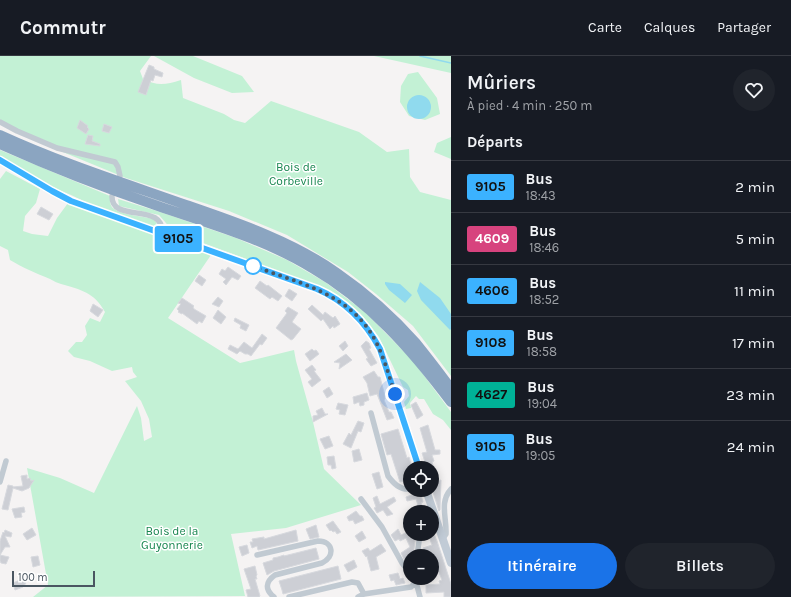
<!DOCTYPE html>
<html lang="fr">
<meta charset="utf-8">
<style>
:root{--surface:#171b24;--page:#20242c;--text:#f1f3f6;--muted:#9ea1a6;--line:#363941;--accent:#1a73e8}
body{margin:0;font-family:Karla,sans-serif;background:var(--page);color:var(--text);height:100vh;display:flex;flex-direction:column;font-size:15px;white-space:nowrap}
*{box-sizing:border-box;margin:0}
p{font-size:13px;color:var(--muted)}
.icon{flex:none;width:22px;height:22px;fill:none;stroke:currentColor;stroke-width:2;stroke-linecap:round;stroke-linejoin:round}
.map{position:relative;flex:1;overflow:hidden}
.sheet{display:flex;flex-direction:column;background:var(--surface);width:340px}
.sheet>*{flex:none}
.badge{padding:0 8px;border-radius:3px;font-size:14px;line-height:26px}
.buttons{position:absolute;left:403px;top:405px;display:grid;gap:8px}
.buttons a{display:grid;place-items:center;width:36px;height:36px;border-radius:50%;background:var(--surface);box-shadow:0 2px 10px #0003;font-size:20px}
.scale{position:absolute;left:12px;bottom:10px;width:83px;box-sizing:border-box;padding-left:4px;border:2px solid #4a5661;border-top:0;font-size:11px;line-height:14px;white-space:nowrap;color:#4a5661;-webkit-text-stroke:3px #fff;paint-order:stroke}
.you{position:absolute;width:20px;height:20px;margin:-10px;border:3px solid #fff;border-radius:50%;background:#1a73e8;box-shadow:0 0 0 6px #1a73e833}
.map>.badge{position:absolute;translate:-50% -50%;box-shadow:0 0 0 2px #fff}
h2{padding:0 16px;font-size:15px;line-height:36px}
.round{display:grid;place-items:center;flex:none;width:42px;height:42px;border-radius:21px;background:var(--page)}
.headline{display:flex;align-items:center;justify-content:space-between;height:68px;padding:0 16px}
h1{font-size:19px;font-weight:600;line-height:30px}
.primary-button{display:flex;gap:8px;margin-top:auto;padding:8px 16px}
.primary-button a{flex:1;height:46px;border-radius:24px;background:var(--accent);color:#fff;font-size:16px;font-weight:600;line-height:46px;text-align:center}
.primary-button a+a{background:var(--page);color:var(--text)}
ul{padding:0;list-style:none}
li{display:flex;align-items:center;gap:12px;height:52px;padding:0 16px;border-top:1px solid var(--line)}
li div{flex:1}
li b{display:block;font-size:15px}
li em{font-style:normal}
li .badge{min-width:44px;font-weight:700;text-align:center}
header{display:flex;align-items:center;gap:24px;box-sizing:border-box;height:56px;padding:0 20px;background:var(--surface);border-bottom:1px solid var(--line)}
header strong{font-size:19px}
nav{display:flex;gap:22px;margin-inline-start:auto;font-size:14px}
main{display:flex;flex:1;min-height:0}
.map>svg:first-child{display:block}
</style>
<header>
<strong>Commutr</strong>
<nav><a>Carte</a><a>Calques</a><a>Partager</a></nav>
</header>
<main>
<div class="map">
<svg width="451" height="541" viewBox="0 0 451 541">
<rect width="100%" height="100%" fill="#f5f3f3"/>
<!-- green -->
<path fill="#c3f1d5" d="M 0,0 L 151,0 L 140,15 L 143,23 C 157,30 165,29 181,24 L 183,42 L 224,58 L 234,64 L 245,67 L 271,45 L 359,76 L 387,96 L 409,93 L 410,121 L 420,136 L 451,144 L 451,320 L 413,270 L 376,238 L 348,216 L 287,179 L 229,155 L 126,122 L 19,78 L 0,66 Z
M 154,0 L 193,0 L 242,20 L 254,36 L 232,37 L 194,22 Z
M 374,0 L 451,0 L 451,17 Z
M 418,16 L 437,42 L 440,58 L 425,64 L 409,60 L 400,46 L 401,30 L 408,18 Z
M 451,81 L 451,103 L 434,96 L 437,87 Z
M 0,94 L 110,140 C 110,144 110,150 113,152 C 120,159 143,160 153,163 L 156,166 L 157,169 L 155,170 L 150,170 L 90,148 L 71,139 L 50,130 L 0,100 Z
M 6,115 L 40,133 L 36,147 L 25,160 L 23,175 L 32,178 L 48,180 L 57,162 L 68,147 L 211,199 L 168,262 L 240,307 L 294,294 L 296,305 L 313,366 L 324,413 L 361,449 L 286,472 L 231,478 L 245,540 L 33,541 L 48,529 L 27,412 L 60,422 L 94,437 L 137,350 L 141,362 L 144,385 L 152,381 L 149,363 L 141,345 L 125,325 L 137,321 L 133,316 L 132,311 L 112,315 L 90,305 L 74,301 L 68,295 L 76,286 L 82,286 L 87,279 L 85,270 L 90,262 L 100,266 L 105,256 C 94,236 81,234 61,228 C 57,227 54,225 50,223 C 36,217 23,212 10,204 L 8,194 L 0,190 L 0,123 Z
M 118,143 L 160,156 L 236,182 L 287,204 L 325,226 L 365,256 L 414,306 L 451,356 L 451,374 L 443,364 L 433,358 L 424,343 L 419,343 L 416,340 L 410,347 L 411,352 L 406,353 L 404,346 L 409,340 L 408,334 L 403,331 L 379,281 L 360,257 L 325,232 L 176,177 L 172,174 L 159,159 L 119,150 Z"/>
<!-- water -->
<path fill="#90daee" d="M407 51a12 12 0 1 1 24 0a12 12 0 1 1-24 0Z
M 385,226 L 400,228 L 412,239 L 405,247 L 389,234 L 385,228 Z
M 420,226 L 440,242 L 451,258 L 451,273 L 450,274 L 421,244 L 417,235 Z"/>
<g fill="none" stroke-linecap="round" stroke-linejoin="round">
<!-- stream -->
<path stroke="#90daee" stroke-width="1.5" d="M 420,0 L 451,7"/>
</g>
<!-- building -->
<path fill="#cdcfd5" stroke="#d7d9de" d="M 149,9 L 154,11 L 154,13 L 163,17 L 162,21 L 155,19 L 153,25 L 151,24 L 146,39 L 138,36 Z
M 80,64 L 88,70 L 87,71 L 89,73 L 86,78 L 77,72 Z
M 104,68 L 112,71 L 109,77 L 102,75 Z
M 88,79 L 93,80 L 92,85 L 100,88 L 100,90 L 85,88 Z
M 41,151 L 53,158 L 49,164 L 37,158 Z
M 228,211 L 241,220 L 238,224 L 232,221 L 226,229 L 223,226 L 226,223 L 219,218 L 222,213 L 225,215 Z
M 199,219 L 206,224 L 202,230 L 195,225 Z
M 260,225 L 267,230 L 268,229 L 282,240 L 278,245 L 272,241 L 270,243 L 255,232 Z
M 289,233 L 297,238 L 292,245 L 285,240 Z
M 218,241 L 223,245 L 219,251 L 212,248 Z
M 182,242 L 194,250 L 193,251 L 194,253 L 206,260 L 202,267 L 199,265 L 197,268 L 182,257 L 182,258 L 178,256 L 179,255 L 177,253 L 181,248 L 178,247 Z
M 93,248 L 103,254 L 98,261 L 90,255 Z
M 312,249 L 323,259 L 325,256 L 333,262 L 335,260 L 340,268 L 334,272 L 333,270 L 330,273 L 323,263 L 321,265 L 308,253 Z
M 288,251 L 298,257 L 292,266 L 301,273 L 293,283 L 291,284 L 276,272 L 287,257 L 285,255 Z
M 218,254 L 226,261 L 221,268 L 213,262 Z
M 235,262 L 249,269 L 246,275 L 240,272 L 241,269 L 234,265 Z
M 262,278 L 267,282 L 262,289 L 260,288 L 251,300 L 248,298 L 245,298 L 240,295 L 237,298 L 228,293 L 230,289 L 238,293 L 244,286 L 252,292 Z
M 345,285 L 348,290 L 343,295 L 339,290 Z
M 366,285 L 369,287 L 371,292 L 369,293 L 377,307 L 371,310 L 366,303 L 368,302 L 361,290 Z
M 312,293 L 314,295 L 316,294 L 319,298 L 310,305 L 305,298 Z
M 346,298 L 352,304 L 339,313 L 340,307 L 334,306 Z
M 312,309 L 316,314 L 314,315 L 321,324 L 312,331 L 308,326 L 312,323 L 305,314 Z
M 374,315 L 378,321 L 380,321 L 385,340 L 385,343 L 384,344 L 389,356 L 391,356 L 394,362 L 387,364 L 377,338 L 370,340 L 367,327 L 363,321 Z
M 329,331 L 333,338 L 327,342 L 323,335 Z
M 367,337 L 369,344 L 364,346 L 364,349 L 360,350 L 359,346 L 354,348 L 353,341 Z
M 416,346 L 423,359 L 417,363 L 411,349 Z
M 338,347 L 348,349 L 345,359 L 339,358 L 340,354 L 336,353 Z
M 322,352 L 325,358 L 328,358 L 313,366 L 313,360 L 318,359 L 316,355 Z
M 358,365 L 364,367 L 361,376 L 358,375 L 351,392 L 343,388 L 349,377 L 351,379 Z
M 428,369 L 435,394 L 440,394 L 440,398 L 432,399 L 434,405 L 432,406 L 434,412 L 427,412 L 422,397 L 427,396 L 420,372 Z
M 398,373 L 407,402 L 409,401 L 412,412 L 410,412 L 410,421 L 404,423 L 405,425 L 400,426 L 391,398 L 387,399 L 381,378 Z
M 329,380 L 333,390 L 325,393 L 320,383 Z
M 359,393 L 362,404 L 354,406 L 352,395 Z
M 334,400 L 336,412 L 332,413 L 331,409 L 328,409 L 327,401 Z
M 379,416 L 383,431 L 377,433 L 372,418 Z
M 27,419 L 27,423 L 30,422 L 31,425 L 34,424 L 29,432 L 22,435 L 13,432 L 8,454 L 2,453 L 8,429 L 13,430 L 13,431 L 23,430 L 21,420 Z
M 441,424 L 440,454 L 439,455 L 432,433 L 432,426 Z
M 420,436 L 423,446 L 421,447 L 425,456 L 420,456 L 416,443 L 407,445 L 406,441 Z
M 377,440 L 380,448 L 394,441 L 396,445 L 387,451 L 393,458 L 387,460 L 383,454 L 377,457 L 374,452 L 376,451 L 373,442 Z
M 24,451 L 25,456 L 21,457 L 22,461 L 15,462 L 12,453 Z
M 356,455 L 360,460 L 362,460 L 364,464 L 355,468 L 353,464 L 349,465 L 347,461 Z
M 333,465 L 341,476 L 337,478 L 335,475 L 333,476 L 331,474 L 330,475 L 326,469 Z
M 316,469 L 319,481 L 310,483 L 306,473 Z
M 32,472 L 36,479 L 27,484 L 23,478 Z
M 398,473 L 401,479 L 410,475 L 410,478 L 416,478 L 413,500 L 410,500 L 410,503 L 404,503 L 401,497 L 410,491 L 406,482 L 400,485 L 399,483 L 395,485 L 391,479 Z
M 5,474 L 12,477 L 11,481 L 5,480 L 10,491 L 5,491 L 0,499 L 9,501 L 6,508 L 1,507 L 0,505 L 0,485 L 3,476 L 4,477 Z
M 296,474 L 298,485 L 258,494 L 257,490 L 252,492 L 250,486 L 253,486 L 252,483 L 264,481 L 264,483 Z
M 362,475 L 366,482 L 359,486 L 355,480 Z
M 428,478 L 434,478 L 437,485 L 451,528 L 451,541 L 444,541 L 444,536 L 426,537 L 426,529 L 440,528 L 439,525 L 442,524 L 438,514 L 432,516 L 432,499 L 425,499 L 423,492 L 432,489 Z
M 381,488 L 386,495 L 376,501 L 379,513 L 371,515 L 367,500 L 366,501 L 362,495 L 368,492 L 370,495 Z
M 247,489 L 249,497 L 242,500 L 239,491 Z
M 316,492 L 319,503 L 274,515 L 267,519 L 263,507 L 273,504 L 273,502 L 278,501 L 284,499 L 284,500 Z
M 38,500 L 40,509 L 33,511 L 31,501 Z
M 354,504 L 357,511 L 348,516 L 344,509 Z
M 255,510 L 257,519 L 256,520 L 257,523 L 255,523 L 260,540 L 259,541 L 248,541 L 246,534 L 251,533 L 244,513 Z
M 338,510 L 341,523 L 283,538 L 282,534 L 279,525 Z
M 398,517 L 400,523 L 403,522 L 405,527 L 396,529 L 394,524 L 391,525 L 389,519 Z
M 20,524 L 26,527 L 23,531 L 15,534 L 13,527 Z"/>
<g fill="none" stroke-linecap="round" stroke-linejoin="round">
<!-- street -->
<path stroke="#c1cad2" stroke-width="5.5" d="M 0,66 L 17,75 L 57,92 L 115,106 L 118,111 L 120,120
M 112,140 C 111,168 165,145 162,178
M 371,357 L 388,420 C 394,428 400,434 410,433
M 0,426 L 6,405
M 361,443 L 382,471 L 402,507 L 410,517
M 443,482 L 446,478 C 447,462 439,446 451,433
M 257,499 L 318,485 C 334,485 335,501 322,507 L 275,519 C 265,526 265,534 274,541
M 417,500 L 420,478
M 416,522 L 416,526 L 420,541
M 289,541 L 352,526 L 358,527 L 364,538
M 358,541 L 364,538 L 411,531 L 416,526"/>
<!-- secondary -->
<path stroke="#c1cbd6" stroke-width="8" d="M 0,104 L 52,135 L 71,145 L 309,230 C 341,242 364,262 380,293 L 419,412
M 426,434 L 451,507"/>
<!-- highway -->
<path stroke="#8ba5c1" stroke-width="10" d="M 0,79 C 61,107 124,127 186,149 C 238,167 292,185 337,217 C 366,237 393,261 416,287 C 428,302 440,317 451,333
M 0,88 C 51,111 105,132 158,150 C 210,168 265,183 312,212 C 369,245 412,294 451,346"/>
</g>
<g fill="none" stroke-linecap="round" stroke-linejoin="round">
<defs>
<path id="line" d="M 0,104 L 52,135 L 71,145 L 317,233 C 345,245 365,265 380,293 L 419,412"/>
</defs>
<!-- line casing -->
<use href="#line" stroke="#fff" stroke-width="9"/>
<!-- line -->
<use href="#line" stroke="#3bb2ff" stroke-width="6"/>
<!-- walk -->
<path stroke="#4a5661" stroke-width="4" stroke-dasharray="0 7.2" d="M 253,210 C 298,227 350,237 375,284 C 384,301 389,320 395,338"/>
</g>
<!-- markers -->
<circle fill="#fff" stroke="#3bb2ff" stroke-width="2" cx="253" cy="210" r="8"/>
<g text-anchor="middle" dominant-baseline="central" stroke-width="3" stroke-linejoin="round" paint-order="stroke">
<!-- park labels -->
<g font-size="12" fill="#17864f" stroke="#fff">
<text x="296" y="111">Bois de<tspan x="296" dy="14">Corbeville</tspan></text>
<text x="172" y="475">Bois de la<tspan x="172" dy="14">Guyonnerie</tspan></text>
</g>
</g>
</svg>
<div class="buttons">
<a><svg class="icon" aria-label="locate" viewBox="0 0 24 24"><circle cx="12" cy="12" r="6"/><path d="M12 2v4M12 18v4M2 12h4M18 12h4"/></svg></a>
<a>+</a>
<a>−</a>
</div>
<div class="scale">100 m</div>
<div class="you" style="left:395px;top:338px"></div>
<b class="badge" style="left:178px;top:183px;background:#3bb2ff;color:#111">9105</b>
</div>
<section class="sheet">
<div class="headline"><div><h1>Mûriers</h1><p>À pied · 4 min · 250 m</p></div><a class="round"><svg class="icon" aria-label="heart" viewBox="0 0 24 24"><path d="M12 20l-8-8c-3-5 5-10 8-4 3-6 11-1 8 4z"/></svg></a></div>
<h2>Départs</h2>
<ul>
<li><span class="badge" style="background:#3bb2ff;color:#111">9105</span><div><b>Bus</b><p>18:43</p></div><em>2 min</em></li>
<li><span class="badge" style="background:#d7437e;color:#fff">4609</span><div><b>Bus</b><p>18:46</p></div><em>5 min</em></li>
<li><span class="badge" style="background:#3bb2ff;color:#111">4606</span><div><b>Bus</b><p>18:52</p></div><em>11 min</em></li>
<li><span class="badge" style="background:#3bb2ff;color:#111">9108</span><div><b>Bus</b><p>18:58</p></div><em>17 min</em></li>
<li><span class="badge" style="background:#00b297;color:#111">4627</span><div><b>Bus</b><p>19:04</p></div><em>23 min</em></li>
<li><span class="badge" style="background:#3bb2ff;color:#111">9105</span><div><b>Bus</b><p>19:05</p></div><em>24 min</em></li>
</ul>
<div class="primary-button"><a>Itinéraire</a><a>Billets</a></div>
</section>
</main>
